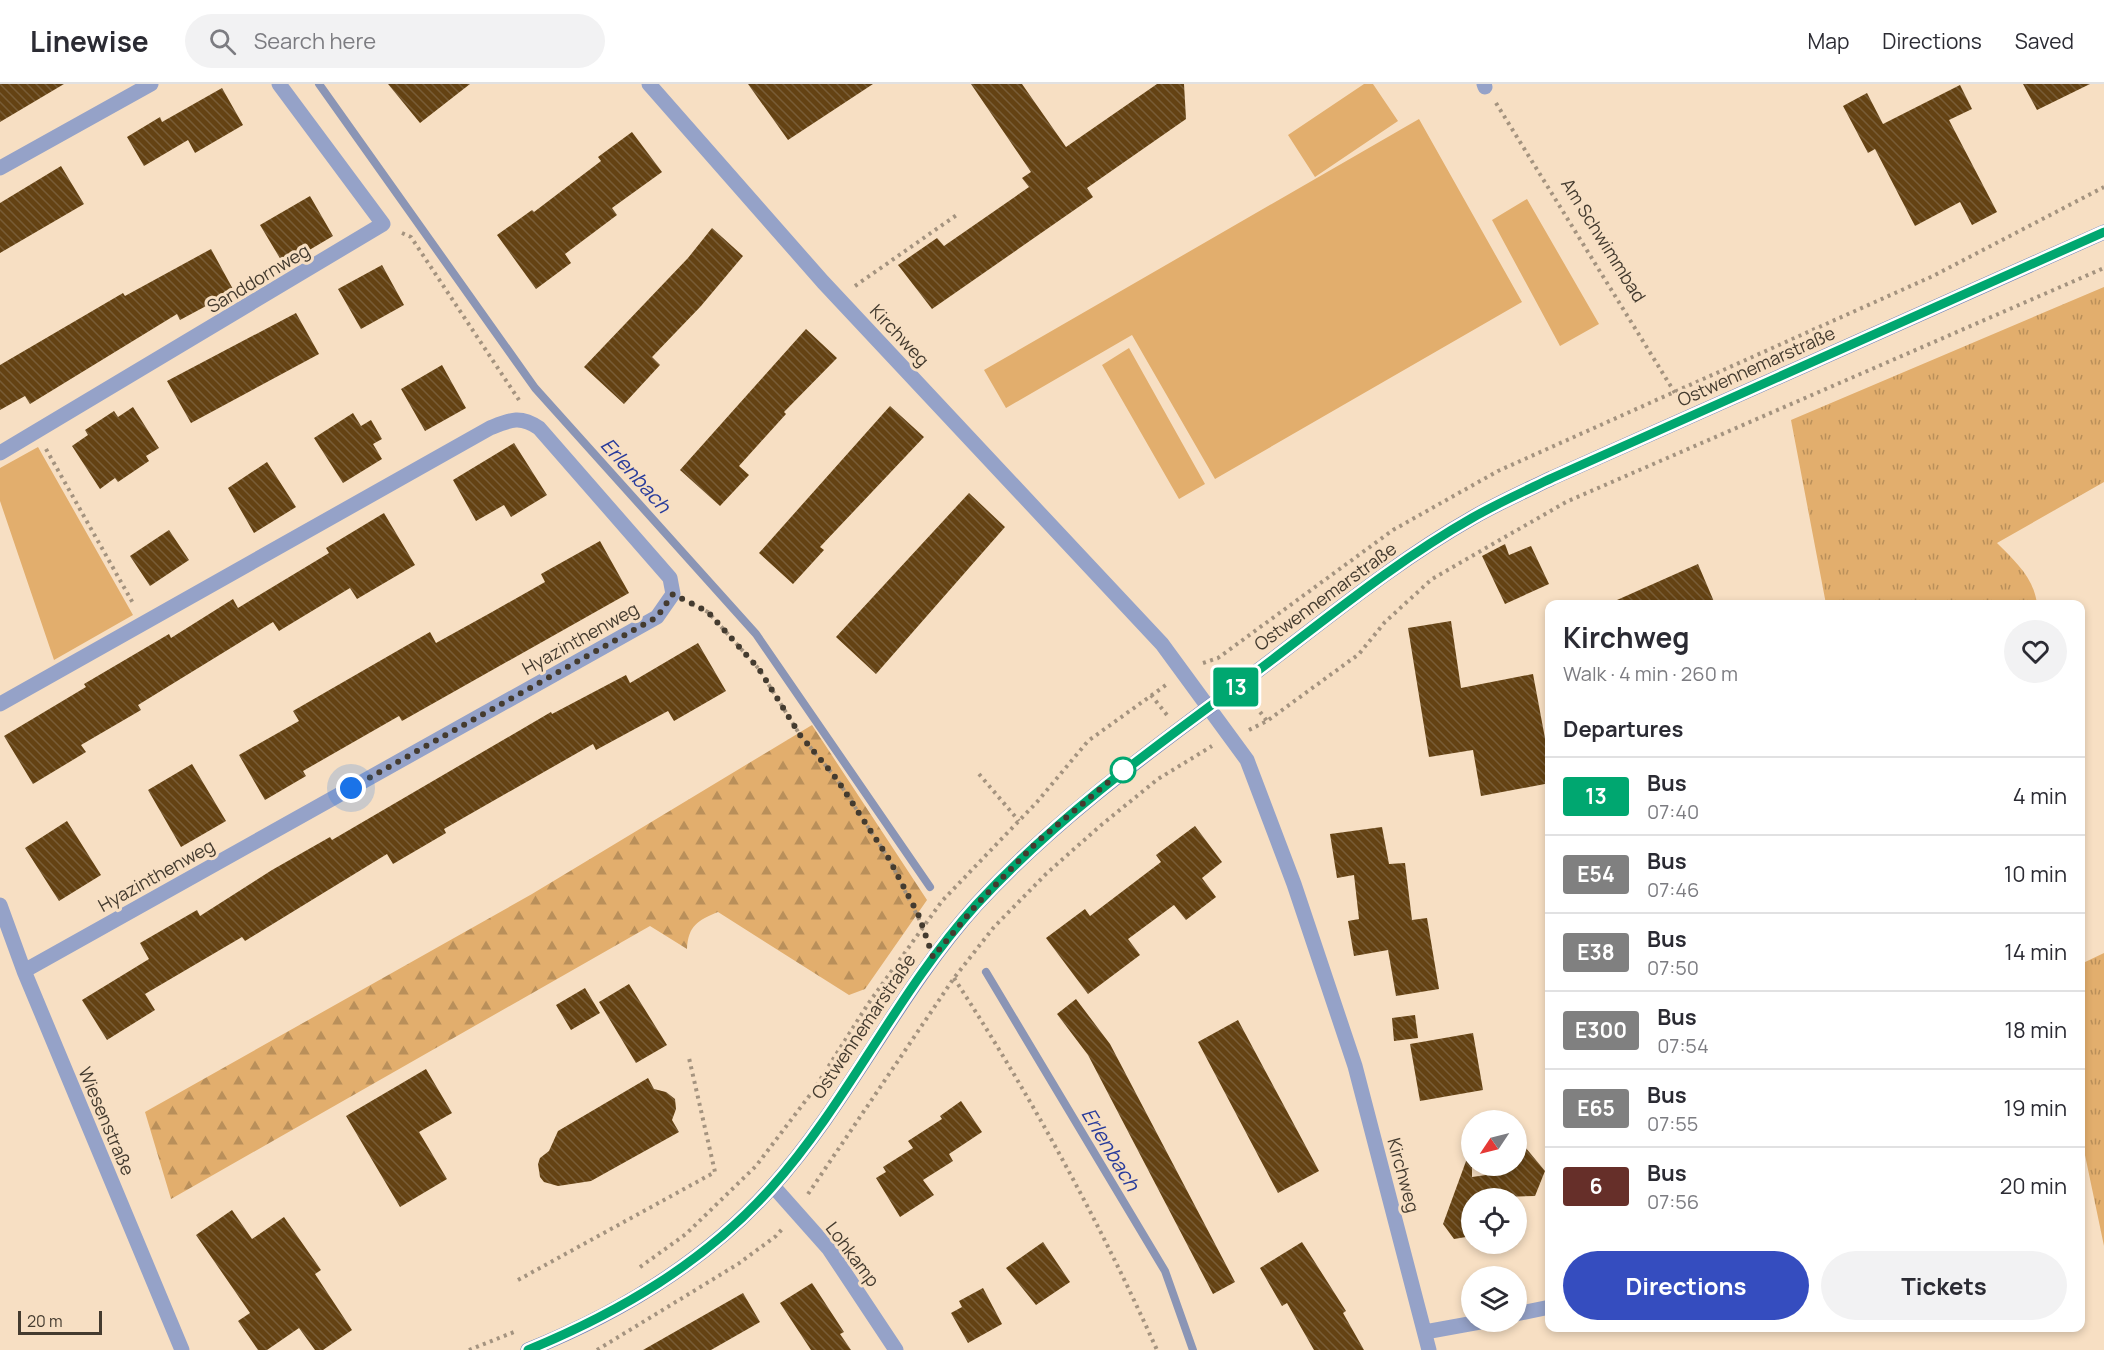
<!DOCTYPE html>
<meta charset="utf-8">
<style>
:root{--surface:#fff;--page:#f2f2f3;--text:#2b2b33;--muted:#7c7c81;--line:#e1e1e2;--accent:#354dbf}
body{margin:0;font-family:Manrope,sans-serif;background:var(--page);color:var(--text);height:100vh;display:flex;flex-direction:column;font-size:22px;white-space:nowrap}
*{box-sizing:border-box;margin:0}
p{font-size:20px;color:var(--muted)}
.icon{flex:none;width:33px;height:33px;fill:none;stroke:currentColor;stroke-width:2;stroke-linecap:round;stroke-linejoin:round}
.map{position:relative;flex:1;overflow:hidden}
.details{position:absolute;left:1545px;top:516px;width:540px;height:732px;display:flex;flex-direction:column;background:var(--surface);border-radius:12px;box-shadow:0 3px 9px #0003}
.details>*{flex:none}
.badge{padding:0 12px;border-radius:4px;font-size:21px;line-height:39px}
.needle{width:39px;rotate:235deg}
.buttons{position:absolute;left:1461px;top:1026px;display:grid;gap:12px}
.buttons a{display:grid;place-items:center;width:66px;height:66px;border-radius:50%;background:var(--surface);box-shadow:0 3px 9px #0003;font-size:30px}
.scale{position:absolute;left:18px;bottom:15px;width:84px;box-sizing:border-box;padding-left:6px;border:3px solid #443b2f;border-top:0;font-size:16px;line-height:21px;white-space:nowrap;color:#443b2f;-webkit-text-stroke:4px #f7dfc3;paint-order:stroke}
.you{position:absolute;width:30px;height:30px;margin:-15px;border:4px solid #fff;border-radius:50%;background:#1a73e8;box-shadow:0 0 0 9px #1a73e833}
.map>.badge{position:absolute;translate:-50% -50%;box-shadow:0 0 0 3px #fff}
h2{padding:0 18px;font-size:22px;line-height:54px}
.round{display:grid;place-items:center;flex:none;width:63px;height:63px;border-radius:32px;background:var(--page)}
.headline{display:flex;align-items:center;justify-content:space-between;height:102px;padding:0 18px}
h1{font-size:28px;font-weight:700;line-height:45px}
.button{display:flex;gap:12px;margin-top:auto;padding:12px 18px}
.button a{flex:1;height:69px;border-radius:36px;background:var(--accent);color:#fff;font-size:24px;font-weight:700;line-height:69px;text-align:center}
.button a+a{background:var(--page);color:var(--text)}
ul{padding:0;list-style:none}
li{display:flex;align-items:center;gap:18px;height:78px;padding:0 18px;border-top:2px solid var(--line)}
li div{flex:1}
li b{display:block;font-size:22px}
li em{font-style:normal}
li .badge{min-width:66px;font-weight:700;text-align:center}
header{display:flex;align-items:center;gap:36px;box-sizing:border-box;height:84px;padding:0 30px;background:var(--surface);border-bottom:2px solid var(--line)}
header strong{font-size:28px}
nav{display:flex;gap:33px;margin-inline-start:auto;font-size:21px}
.search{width:420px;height:54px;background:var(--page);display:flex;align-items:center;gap:15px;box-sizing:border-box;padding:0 21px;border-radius:33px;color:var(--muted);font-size:22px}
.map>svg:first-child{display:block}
</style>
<header>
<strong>Linewise</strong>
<div class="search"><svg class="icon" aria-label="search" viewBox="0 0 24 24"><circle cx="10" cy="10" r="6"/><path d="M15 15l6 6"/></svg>Search here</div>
<nav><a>Map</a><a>Directions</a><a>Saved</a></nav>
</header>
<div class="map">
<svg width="2104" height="1266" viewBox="0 0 2104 1266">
<defs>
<pattern id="grass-tufts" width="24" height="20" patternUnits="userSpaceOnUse" patternTransform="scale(1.5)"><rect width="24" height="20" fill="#e2ae6d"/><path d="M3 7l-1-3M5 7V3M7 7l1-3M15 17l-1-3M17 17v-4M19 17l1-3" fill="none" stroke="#b98f5a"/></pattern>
<pattern id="forest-firs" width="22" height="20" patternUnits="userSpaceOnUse" patternTransform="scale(1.5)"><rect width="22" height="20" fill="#e2ae6d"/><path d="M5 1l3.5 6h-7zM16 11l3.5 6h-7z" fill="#b98f5a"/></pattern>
<pattern id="building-back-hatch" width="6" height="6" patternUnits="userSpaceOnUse" patternTransform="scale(1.5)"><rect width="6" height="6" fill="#644213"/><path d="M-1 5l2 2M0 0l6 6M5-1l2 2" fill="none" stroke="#785c36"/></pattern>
</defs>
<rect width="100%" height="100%" fill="#f7dfc3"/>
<!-- grass -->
<path fill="url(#grass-tufts)" d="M 2104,203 L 2104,398 L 1997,459 C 2015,477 2034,494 2037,520 L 1826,520 L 1791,336 Z
M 2104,869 L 2104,1162 L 2081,1052 L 2081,877 L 2083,879 Z"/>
<!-- forest -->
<path fill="url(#forest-firs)" d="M 812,641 L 927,816 L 865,905 L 849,911 L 718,828 C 698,836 688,842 687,865 L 650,842 L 171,1115 L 145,1028 L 532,810 Z"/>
<!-- park -->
<path fill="#e2ae6d" d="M 1364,0 L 1373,0 L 1398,37 L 1315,93 L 1288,51 Z
M 1419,35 L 1522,218 L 1215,395 L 1132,251 L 1006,324 L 984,286 Z
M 1527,115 L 1599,240 L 1560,262 L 1492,136 Z
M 1129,264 L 1205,400 L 1179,415 L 1102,281 Z
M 38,363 L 133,531 L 54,576 L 0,417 L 0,384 Z"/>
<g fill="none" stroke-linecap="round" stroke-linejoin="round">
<!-- stream -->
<path stroke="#8b95b5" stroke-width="8" d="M 319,0 L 535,304 L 756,550 L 930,803
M 986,888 L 1165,1187 L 1193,1266"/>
</g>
<!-- building -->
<path fill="url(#building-back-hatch)" d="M 0,0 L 64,0 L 0,38 Z
M 388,0 L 470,0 L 420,39 Z
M 748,0 L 873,0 L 788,56 Z
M 971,0 L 1022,0 L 1066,63 L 1157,0 L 1184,0 L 1186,35 L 1087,104 L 1093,113 L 932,225 L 898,181 L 937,154 L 944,162 L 1029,103 L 1022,94 L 1031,88 Z
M 2023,0 L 2090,0 L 2037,26 Z
M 1960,1 L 1972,25 L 1949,36 L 1997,128 L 1972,141 L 1960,118 L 1915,142 L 1875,65 L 1868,69 L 1843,22 L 1867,9 L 1883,40 Z
M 222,4 L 243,41 L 195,69 L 188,56 L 144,82 L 127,53 L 160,33 L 162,38 Z
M 632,48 L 662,88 L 612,124 L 617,131 L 565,170 L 571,179 L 536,205 L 497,151 L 532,126 L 534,128 L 601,77 L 598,73 Z
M 61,82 L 84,120 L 0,169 L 0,119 Z
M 310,112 L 333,152 L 284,181 L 260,141 Z
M 712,144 L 743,172 L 701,222 L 652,273 L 660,281 L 624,320 L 584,283 L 688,174 Z
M 211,165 L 234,207 L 180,236 L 177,230 L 30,320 L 25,312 L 0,326 L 0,281 L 123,209 L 125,212 Z
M 382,181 L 404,221 L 361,245 L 338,205 Z
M 296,229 L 319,270 L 191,339 L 167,297 Z
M 806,245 L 837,274 L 784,328 L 786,330 L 739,382 L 749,391 L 720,422 L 680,386 Z
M 442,281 L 466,324 L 425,347 L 401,305 Z
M 890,322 L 924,353 L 820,463 L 824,466 L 793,500 L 759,469 Z
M 133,323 L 159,364 L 146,372 L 149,377 L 118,398 L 115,394 L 100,405 L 72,362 L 88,351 L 85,346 L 114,327 L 118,333 Z
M 353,329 L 361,342 L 371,336 L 382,355 L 373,360 L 382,375 L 343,399 L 314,354 Z
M 514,359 L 547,411 L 511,433 L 504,421 L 476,437 L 453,396 Z
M 267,378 L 296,423 L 254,449 L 228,404 Z
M 969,409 L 1005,443 L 876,590 L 836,553 Z
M 384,429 L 415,481 L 357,515 L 350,504 L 279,547 L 273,538 L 138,621 L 141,626 L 81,661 L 86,668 L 33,700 L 4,652 L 86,603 L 84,600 L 169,550 L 171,554 L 233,515 L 238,524 L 329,469 L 326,464 Z
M 169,446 L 189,476 L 150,502 L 130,472 Z
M 600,457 L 629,509 L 402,637 L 399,632 L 303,687 L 306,692 L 265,716 L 239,671 L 299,637 L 293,627 L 430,548 L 436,559 L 492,528 L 545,498 L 541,490 Z
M 1505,460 L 1509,471 L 1531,462 L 1549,500 L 1505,520 L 1482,472 Z
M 1698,480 L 1715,520 L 1608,520 Z
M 1451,537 L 1461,604 L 1533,590 L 1550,681 L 1550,699 L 1481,712 L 1473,666 L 1429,673 L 1408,544 Z
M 698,559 L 726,607 L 674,637 L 668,627 L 596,666 L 593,660 L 444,745 L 446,749 L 393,780 L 387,770 L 245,857 L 242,853 L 145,910 L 155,926 L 107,956 L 82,916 L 149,875 L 140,859 L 197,826 L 200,832 L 272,786 L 330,753 L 332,756 L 551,628 L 552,630 L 626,591 L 630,599 Z
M 192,680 L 226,737 L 181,763 L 148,706 Z
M 67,737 L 101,791 L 59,817 L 25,764 Z
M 1195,742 L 1222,778 L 1202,794 L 1216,813 L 1186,836 L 1174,821 L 1128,855 L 1140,871 L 1088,910 L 1046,854 L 1085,825 L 1090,832 L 1161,778 L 1156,771 Z
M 1382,743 L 1389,780 L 1405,779 L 1412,836 L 1427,834 L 1439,905 L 1396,912 L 1388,866 L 1354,872 L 1348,837 L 1359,835 L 1354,791 L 1337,794 L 1330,750 Z
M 629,900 L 667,961 L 636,979 L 599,918 Z
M 585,904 L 600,929 L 571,946 L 556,921 Z
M 1076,915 L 1110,960 L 1235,1198 L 1213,1210 L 1088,971 L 1057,930 Z
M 1415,931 L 1418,954 L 1394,957 L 1392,934 Z
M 1238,936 L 1319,1087 L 1278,1109 L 1198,958 Z
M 1473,949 L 1483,1006 L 1420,1017 L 1410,960 Z
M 426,985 L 452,1029 L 419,1048 L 447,1095 L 400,1123 L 346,1032 Z
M 648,994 L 654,1005 L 666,1008 L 675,1015 L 676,1025 L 672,1036 L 679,1048 L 591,1097 L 558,1102 L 544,1098 L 540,1093 L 538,1080 L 540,1074 L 549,1067 L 558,1047 Z
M 961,1017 L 982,1048 L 949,1070 L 953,1077 L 923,1096 L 934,1111 L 900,1133 L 876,1094 L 886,1088 L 883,1083 L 913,1064 L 908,1057 L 942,1035 L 940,1032 Z
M 1516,1052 L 1545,1087 L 1535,1112 L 1472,1114 L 1472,1152 L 1454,1155 L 1443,1140 L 1469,1069 L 1472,1069 L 1472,1093 L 1493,1090 L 1496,1082 L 1516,1082 Z
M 232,1126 L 252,1155 L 284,1133 L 321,1186 L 315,1190 L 352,1246 L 323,1266 L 315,1266 L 299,1244 L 267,1266 L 258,1266 L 238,1237 L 250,1229 L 196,1151 Z
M 1043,1158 L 1070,1198 L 1036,1221 L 1006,1184 Z
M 1302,1158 L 1346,1227 L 1343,1229 L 1364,1266 L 1314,1266 L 1287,1219 L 1282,1222 L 1260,1184 Z
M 812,1199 L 844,1248 L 840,1250 L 851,1266 L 811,1266 L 780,1219 Z
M 983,1204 L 1002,1240 L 968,1259 L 951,1229 L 962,1223 L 959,1217 Z
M 743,1209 L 760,1238 L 711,1266 L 643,1266 Z"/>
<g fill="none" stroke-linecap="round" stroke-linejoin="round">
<!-- path -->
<path stroke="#a4937f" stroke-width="4" stroke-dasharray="3 4.5" stroke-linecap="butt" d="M 1496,19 L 1675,309
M 402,149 L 411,153 L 519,316
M 855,202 L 958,130
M 46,365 L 134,521
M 692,520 L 708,528 L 759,585 L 800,651 L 836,694 L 889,775 L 924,845
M 1203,579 L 1218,574 L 1393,446 L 1498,387 L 1933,192 L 2104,103
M 1151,611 L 1167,631
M 1251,616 L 1267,637
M 1249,646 L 1267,637 L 1359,570 L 1385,538 L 1432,495 L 1566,418 L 2104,184
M 979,690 L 1019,737
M 954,894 C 1031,1012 1099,1137 1157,1266
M 808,1110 L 954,894 L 994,843 L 1046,790 L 1100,742 L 1158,695 L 1212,662
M 640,1183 L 686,1150 L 756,1082 L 813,1007 L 868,920 L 942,817 L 1037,718 L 1088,657 L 1166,601
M 518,1196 L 715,1088 L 689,974
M 469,1266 L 514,1248
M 597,1266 L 738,1180 L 776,1152 L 784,1143"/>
<!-- street -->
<path stroke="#95a2c8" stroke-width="15" d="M 649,0 L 823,198 L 1162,560 L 1247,676 L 1294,800 L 1355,982 L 1429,1266
M 1484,0 L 1485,3
M 0,84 L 151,0
M 0,369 L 383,140 L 279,0
M 0,620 L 490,344 C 510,336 520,331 539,344 L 670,494 L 673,510 L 657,533 L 24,887
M 0,821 L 24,887 L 182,1266
M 773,1102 L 829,1165 L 896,1266
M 1516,1230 L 1550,1223
M 1425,1248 L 1480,1238"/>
<!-- secondary -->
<path stroke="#6f82b9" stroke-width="15" d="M 528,1266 C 620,1229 704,1179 771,1104 C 849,1017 898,908 976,821 C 1056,734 1150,667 1244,597 C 1318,542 1391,480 1472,434 C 1498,419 1525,407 1552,394 L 2104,148"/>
</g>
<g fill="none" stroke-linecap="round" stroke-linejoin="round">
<defs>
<path id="line" d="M 528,1266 C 620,1228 704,1179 771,1104 C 849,1017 897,908 976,821 C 1056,734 1149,667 1244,597 C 1318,542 1391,480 1472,434 C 1498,419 1525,407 1552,394 L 2104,148"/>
</defs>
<!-- line casing -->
<use href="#line" stroke="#fff" stroke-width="14"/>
<!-- line -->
<use href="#line" stroke="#00a770" stroke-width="9"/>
<!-- walk -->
<path stroke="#443b2f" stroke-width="6" stroke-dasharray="0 10.8" d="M 351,704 L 657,533 L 673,510 L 708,528 L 759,585 L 800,651 L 836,694 L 889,775 L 919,832 L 933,873 L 978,819 L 1037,758 L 1123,686"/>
</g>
<!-- markers -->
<circle fill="#fff" stroke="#00a770" stroke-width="3" cx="1123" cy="686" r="12"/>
<g text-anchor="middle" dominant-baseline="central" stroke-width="6" stroke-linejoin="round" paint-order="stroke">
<!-- street labels -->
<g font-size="18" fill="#443b2f" stroke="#f7dfc3">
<text transform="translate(1604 156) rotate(58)">Am Schwimmbad</text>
<text transform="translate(258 194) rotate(-31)">Sanddornweg</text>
<text transform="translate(900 251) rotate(47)">Kirchweg</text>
<text transform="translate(1756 282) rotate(-24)">Ostwennemarstraße</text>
<text transform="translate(1325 512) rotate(-36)">Ostwennemarstraße</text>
<text transform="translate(580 554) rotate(-29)">Hyazinthenweg</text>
<text transform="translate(156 791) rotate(-29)">Hyazinthenweg</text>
<text transform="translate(863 942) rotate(-56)">Ostwennemarstraße</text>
<text transform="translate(107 1037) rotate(67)">Wiesenstraße</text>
<text transform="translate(1404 1091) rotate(75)">Kirchweg</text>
<text transform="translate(853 1170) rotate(53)">Lohkamp</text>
</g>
<!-- water labels -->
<g font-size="20" font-style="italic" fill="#283b9b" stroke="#f7dfc3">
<text transform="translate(636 391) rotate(48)">Erlenbach</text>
<text transform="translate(1111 1065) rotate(59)">Erlenbach</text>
</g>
</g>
</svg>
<div class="buttons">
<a><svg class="needle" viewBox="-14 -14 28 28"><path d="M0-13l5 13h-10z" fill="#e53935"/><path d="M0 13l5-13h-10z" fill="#7c7c81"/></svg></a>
<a><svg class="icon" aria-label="locate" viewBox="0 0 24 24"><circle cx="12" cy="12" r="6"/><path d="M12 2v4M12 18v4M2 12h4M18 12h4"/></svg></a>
<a><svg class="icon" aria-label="layers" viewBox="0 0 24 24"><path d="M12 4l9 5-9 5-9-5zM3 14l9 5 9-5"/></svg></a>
</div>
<div class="scale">20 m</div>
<div class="you" style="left:351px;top:704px"></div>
<b class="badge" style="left:1236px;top:603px;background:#00a770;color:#fff">13</b>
<section class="details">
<div class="headline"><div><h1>Kirchweg</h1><p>Walk · 4 min · 260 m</p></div><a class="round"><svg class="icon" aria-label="heart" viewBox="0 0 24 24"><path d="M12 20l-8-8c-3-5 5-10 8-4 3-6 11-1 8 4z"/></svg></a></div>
<h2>Departures</h2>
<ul>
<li><span class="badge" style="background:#00a770;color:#fff">13</span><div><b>Bus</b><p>07:40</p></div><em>4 min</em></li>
<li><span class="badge" style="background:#808080;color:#fff">E54</span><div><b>Bus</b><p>07:46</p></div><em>10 min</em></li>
<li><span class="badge" style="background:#808080;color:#fff">E38</span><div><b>Bus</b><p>07:50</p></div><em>14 min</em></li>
<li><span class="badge" style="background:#808080;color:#fff">E300</span><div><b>Bus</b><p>07:54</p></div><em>18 min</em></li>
<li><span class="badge" style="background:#808080;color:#fff">E65</span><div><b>Bus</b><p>07:55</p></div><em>19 min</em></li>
<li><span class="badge" style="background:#662f29;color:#fff">6</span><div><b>Bus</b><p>07:56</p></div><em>20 min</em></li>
</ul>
<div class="button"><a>Directions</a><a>Tickets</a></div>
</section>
</div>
